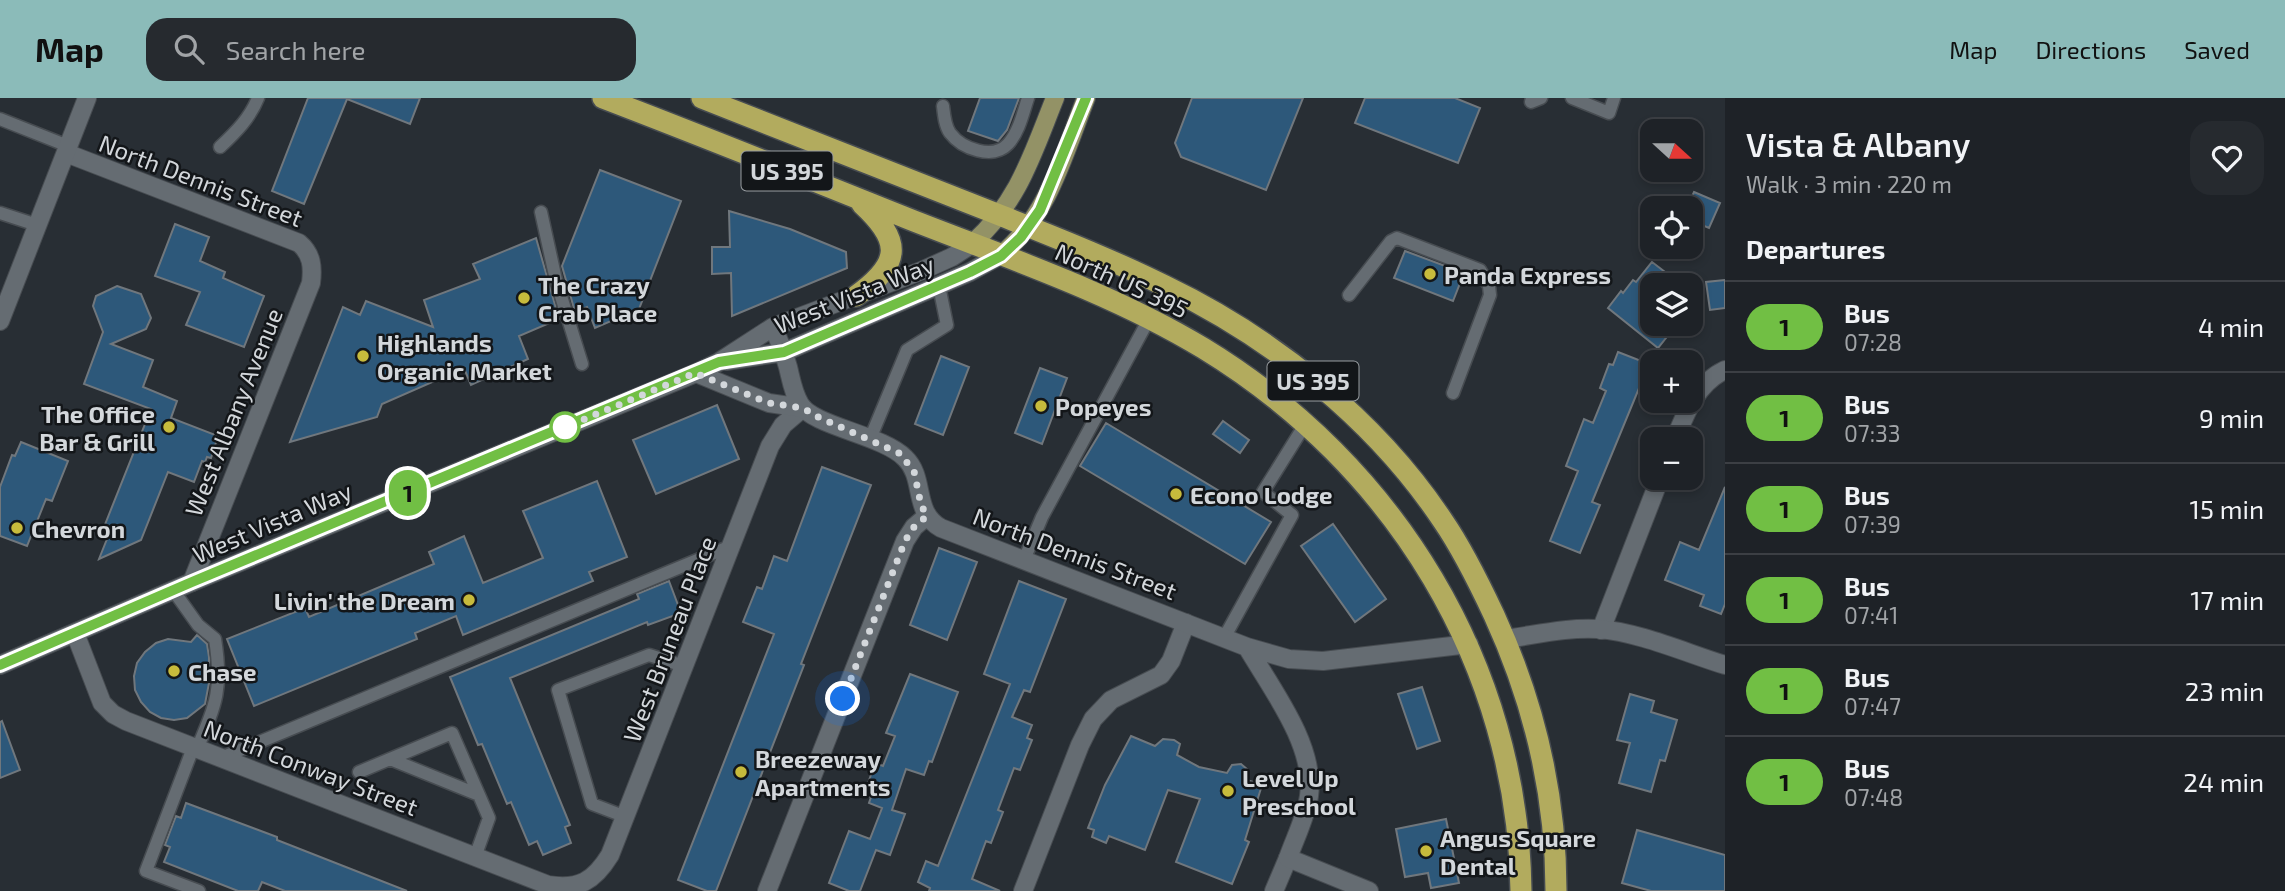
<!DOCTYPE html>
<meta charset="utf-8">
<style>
:root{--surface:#1e2227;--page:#262a2f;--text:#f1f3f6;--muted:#a1a4a7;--line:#3c3f44;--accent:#8bbbb9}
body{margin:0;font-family:"Exo 2",sans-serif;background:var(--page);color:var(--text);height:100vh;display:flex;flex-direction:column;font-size:26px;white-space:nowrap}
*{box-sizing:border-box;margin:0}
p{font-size:23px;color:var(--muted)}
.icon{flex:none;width:38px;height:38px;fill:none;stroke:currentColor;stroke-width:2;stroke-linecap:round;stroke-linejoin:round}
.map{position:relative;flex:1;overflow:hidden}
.side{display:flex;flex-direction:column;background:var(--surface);width:560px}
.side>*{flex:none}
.badge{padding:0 14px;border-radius:23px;font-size:24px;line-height:46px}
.needle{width:46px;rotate:111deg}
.fabs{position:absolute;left:1640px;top:21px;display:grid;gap:14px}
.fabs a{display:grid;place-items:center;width:63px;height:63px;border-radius:14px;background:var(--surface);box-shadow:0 4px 10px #0003,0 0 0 2px var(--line);font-size:35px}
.you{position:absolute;width:35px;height:35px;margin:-18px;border:5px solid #fff;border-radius:50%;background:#1a73e8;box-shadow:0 0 0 10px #1a73e833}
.map>.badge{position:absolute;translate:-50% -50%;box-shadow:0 0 0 4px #fff}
h2{padding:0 21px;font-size:26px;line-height:63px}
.round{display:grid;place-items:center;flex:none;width:74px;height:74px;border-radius:21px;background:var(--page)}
.headline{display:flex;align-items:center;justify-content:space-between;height:119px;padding:0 21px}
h1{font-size:33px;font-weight:600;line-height:52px}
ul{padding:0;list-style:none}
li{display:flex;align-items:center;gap:21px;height:91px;padding:0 21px;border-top:2px solid var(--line)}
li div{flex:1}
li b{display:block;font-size:26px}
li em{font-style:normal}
li .badge{min-width:77px;font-weight:700;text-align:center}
header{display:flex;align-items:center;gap:42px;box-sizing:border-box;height:98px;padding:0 35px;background:var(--accent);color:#111}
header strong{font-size:33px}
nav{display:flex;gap:38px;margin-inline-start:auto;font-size:24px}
.search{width:490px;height:63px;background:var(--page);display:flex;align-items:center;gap:18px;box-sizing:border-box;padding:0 24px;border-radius:21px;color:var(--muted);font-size:26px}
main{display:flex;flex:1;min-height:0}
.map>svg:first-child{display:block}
</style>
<header>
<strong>Map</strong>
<div class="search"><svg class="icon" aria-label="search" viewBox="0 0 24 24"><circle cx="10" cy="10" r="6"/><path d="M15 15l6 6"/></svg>Search here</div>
<nav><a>Map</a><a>Directions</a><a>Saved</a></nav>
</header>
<main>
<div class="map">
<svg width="1725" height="793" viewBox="0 0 1725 793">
<rect width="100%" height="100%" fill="#282e34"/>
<!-- building -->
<path fill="#2d587a" stroke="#70777d" stroke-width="2" d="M 308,0 L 420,0 L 410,26 L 347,1 L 304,106 L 272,93 Z
M 980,0 L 1019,0 L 1007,32 L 998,43 L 968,33 Z
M 1192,0 L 1303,0 L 1266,92 L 1181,59 L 1175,45 Z
M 1365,0 L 1455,0 L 1480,10 L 1458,65 L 1355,25 Z
M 600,72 L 681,103 L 639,211 L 595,230 L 587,209 L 575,214 L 562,168 Z
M 1694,94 L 1720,105 L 1709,130 L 1690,122 L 1690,103 Z
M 729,113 L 790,131 L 846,154 L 847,170 L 732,218 L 731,175 L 712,176 L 712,149 L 730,149 Z
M 175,126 L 209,139 L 200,163 L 225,174 L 223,180 L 264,198 L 244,249 L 186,227 L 200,194 L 155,178 Z
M 536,140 L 559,221 L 519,238 L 528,261 L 471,287 L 464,270 L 382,306 L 377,319 L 290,344 L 343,209 L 360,217 L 366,203 L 433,229 L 424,202 L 480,181 L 473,166 Z
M 1405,153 L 1464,175 L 1453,203 L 1394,180 Z
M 1652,164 L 1682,187 L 1652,187 L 1652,226 L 1677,226 L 1658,250 L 1608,210 L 1621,193 L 1623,195 L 1633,182 L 1636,184 Z
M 1725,182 L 1725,210 L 1710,212 L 1706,184 Z
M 117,188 L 141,196 L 151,220 L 146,231 L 111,246 L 153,262 L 143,289 L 177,303 L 171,320 L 218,338 L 211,360 L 207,359 L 205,364 L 202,363 L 194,384 L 168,374 L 141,442 L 99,461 L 111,431 L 104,429 L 151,311 L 84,286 L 103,234 L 93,208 L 96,198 Z
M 1618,254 L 1649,266 L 1592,404 L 1600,407 L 1580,455 L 1550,443 L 1578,373 L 1566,368 L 1584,321 L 1593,325 L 1606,293 L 1600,290 L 1609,266 L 1613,267 Z
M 941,258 L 969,269 L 943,337 L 915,326 Z
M 1040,270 L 1067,280 L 1042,346 L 1015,335 Z
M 717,307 L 739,361 L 656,396 L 633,342 Z
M 1223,323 L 1249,342 L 1240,355 L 1213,336 Z
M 1106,325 L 1271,424 L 1245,466 L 1080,368 Z
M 21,344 L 68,363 L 52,403 L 46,401 L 27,448 L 0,438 L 0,389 L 12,357 L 15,358 Z
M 822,369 L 871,387 L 801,566 L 804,567 L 716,793 L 707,793 L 678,782 L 774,536 L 743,524 L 757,489 L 762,491 L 774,458 L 787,463 Z
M 597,383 L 627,459 L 589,474 L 593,483 L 463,537 L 456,518 L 415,535 L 417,541 L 254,608 L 227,541 L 305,510 L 309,519 L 434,466 L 429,454 L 464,438 L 483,485 L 543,460 L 523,413 Z
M 1725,389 L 1725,506 L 1721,516 L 1700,508 L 1704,497 L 1665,482 L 1680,444 L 1699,452 Z
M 1333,426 L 1386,501 L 1355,524 L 1301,448 Z
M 939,450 L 977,464 L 947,542 L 910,527 Z
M 669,483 L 681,515 L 648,527 L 647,524 L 510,580 L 570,727 L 565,729 L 571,745 L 543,757 L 537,743 L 529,747 L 511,704 L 507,706 L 482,646 L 478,647 L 450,579 L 639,501 L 637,496 Z
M 1019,483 L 1066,501 L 1030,594 L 1024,592 L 1012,619 L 1032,627 L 1027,640 L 1032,642 L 1020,672 L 1014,670 L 998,712 L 1003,714 L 991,745 L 986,743 L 972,781 L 1000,793 L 929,793 L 930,790 L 918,784 L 926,763 L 938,768 L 1010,586 L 984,576 Z
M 197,537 L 207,546 L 209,559 L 209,585 L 205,606 L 187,620 L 174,622 L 161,620 L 150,614 L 141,604 L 135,592 L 134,578 L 137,565 L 145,554 L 156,545 L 168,541 L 191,544 Z
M 910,576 L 958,594 L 932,664 L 929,663 L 924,677 L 906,671 L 892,712 L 905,716 L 890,757 L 876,752 L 860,793 L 849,793 L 829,785 L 849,733 L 870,741 L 882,710 L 869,705 L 871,699 L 864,697 L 875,665 L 883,668 L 895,638 L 886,635 Z
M 1422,589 L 1440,643 L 1417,651 L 1398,596 Z
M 1630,596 L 1654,603 L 1651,614 L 1677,622 L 1665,663 L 1660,662 L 1651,694 L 1619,685 L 1630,645 L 1617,642 Z
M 2,623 L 20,672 L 0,680 L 0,624 Z
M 1131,638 L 1155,648 L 1163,641 L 1174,642 L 1180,646 L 1177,657 L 1199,669 L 1227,675 L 1232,667 L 1241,666 L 1248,672 L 1247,682 L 1262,687 L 1245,742 L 1249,744 L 1232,786 L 1176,764 L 1200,701 L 1168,692 L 1145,752 L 1109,738 L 1106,745 L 1092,739 L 1094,732 L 1088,730 L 1105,687 Z
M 186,705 L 277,739 L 277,742 L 407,793 L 285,793 L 262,784 L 258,793 L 238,793 L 164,764 L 170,749 L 165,747 L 176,718 L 181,720 Z
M 1446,721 L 1459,785 L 1431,790 L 1428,775 L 1405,779 L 1396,731 Z
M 1637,732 L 1725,757 L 1725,793 L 1651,793 L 1622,785 Z"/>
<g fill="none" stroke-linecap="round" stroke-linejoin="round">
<defs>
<path id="lane" d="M 1532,0 L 1531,4 L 1541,0
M 1572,0 L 1609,15 L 1614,0
M 943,8 C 944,17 945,28 950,35 C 962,51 993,62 1008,46 C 1019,34 1023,15 1028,0
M 0,21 L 68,48
M 220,49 C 236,34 250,20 258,0
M 541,114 L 556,182 L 582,266
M 0,115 L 37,127
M 1349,197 L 1391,143 L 1397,140 L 1480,172 L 1489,188 L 1490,197 L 1453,295
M 870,341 L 907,252 L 947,227 L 939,188
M 1024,462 L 1042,419 L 1149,221
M 173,492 L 198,527 L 215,541 C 223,591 216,606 197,651
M 1224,540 L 1292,417 L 1263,394 L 1306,325
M 193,650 L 146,773 L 199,793
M 221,660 L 731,448
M 390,661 L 479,697
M 359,674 L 452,635 L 489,720 L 475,759
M 626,719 L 592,706 L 558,592 L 649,557 L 684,568"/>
<path id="street" d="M 66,55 L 299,145 C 312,156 313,169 311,185 L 192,484
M 1675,341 C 1686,314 1697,285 1725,272
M 1601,532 L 1660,380
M 75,535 L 102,605 L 113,616 L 126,623 L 548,787 C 579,792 594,783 610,757 L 770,348 L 783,327 L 803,310
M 767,793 L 905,443 L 914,429 L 927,418
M 1023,793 L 1080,647 L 1093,621 L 1111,602 L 1161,577 L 1171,563 L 1186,525
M 1274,793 L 1288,760"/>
<path id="secondary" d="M 0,223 L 87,0
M 773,229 C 779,242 784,255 788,269 C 791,281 793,295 800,306 C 812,328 883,337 905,360 C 926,380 912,414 941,430 L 1247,549 L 1289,561 L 1323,563 L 1469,546
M 726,263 L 784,254 L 970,174 L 1001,157
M 696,275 L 769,305 L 803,310
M 1505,541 C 1535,537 1568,529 1598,531 C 1639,534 1686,555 1725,567
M 1247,549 C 1271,590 1316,648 1309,698 C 1306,719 1295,740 1288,760 L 1369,793
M 0,567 L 192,484 L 696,275 L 719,264 L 773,229 L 921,173 L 952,159 L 972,146"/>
<path id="primary" d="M 972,146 C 1019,103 1032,57 1055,0
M 1001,157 C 1048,118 1064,56 1086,0"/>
<path id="highway" d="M 603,0 C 705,39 807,80 909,121 C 1008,160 1112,195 1203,250 C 1395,367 1518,567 1521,793
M 702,0 C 802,39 902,79 1002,118 C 1057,140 1113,162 1165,188 C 1273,240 1376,322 1443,423 C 1463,452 1479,485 1494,517 C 1534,604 1556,698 1556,793
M 856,198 C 902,165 902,143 862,106"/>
</defs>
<!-- lane casing -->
<use href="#lane" stroke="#474c51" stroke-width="15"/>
<!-- street casing -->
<use href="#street" stroke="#474c51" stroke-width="20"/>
<!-- secondary casing -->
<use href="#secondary" stroke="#474c51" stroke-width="20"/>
<!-- primary casing -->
<use href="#primary" stroke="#474c51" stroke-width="20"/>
<!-- highway casing -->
<use href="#highway" stroke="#474c51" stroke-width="24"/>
<!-- lane -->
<use href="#lane" stroke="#656c72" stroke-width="12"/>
<!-- street -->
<use href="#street" stroke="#656c72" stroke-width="18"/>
<!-- secondary -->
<use href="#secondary" stroke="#656c72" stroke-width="18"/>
<!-- primary -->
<use href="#primary" stroke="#939266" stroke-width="18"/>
<!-- highway -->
<use href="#highway" stroke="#b2ab5e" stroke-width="21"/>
</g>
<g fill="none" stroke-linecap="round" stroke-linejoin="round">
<defs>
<path id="line" d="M 0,567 L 192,484 L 719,264 L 784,254 L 970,174 L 1001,158 L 1021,139 L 1040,112 L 1086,0"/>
</defs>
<!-- line casing -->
<use href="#line" stroke="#fff" stroke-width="16"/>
<!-- line -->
<use href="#line" stroke="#71bf44" stroke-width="10"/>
<!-- walk -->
<path stroke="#d3d7db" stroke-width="7" stroke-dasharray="0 12.6" d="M 565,329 L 563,330 L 695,275 L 769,305 L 803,310 L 818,319 L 899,355 L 914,373 L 921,407 L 927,418 L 914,429 L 905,443 L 843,601"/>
</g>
<!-- markers -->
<g fill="#c7bb3c" stroke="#131619" stroke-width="2.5">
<circle cx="1430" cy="176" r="7"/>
<circle cx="524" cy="200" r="7"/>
<circle cx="363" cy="258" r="7"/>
<circle cx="1041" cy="308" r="7"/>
<circle cx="169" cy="329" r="7"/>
<circle cx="1176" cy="396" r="7"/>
<circle cx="17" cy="430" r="7"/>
<circle cx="469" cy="502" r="7"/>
<circle cx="174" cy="573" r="7"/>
<circle cx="741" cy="674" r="7"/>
<circle cx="1228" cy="693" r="7"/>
<circle cx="1426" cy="753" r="7"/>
</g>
<circle fill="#fff" stroke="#71bf44" stroke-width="3.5" cx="565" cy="329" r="14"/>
<g text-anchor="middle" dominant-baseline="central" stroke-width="5" stroke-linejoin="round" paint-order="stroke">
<!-- shield labels -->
<g fill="#131619" stroke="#999da1" stroke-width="2">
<rect x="741.5" y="53.5" width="91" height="39" rx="5"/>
<rect x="1267.5" y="263.5" width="91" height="39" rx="5"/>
</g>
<g font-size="23" font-weight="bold" fill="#d3d7db">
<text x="787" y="73">US 395</text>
<text x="1313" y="283">US 395</text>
</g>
<!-- street labels -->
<g font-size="24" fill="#d3d7db" stroke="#131619">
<text transform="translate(201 82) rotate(21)">North Dennis Street</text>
<text transform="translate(1122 182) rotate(25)">North US 395</text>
<text transform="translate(854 196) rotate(-22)">West Vista Way</text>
<text transform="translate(233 314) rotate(-68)">West Albany Avenue</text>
<text transform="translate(272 424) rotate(-23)">West Vista Way</text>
<text transform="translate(1075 455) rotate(21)">North Dennis Street</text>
<text transform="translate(669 541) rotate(-69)">West Bruneau Place</text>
<text transform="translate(311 669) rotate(21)">North Conway Street</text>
</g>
<!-- poi labels -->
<g font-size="24" font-weight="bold" fill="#d3d7db" stroke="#131619" text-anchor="start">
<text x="1444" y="176">Panda Express</text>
<text x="538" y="186">The Crazy<tspan x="538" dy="28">Crab Place</tspan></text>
<text x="377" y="244">Highlands<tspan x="377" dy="28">Organic Market</tspan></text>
<text x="1055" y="308">Popeyes</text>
<text x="155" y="315" text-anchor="end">The Office<tspan x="155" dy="28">Bar &amp; Grill</tspan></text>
<text x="1190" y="396">Econo Lodge</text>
<text x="31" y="430">Chevron</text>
<text x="455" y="502" text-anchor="end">Livin' the Dream</text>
<text x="188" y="573">Chase</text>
<text x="755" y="660">Breezeway<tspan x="755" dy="28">Apartments</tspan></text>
<text x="1242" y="679">Level Up<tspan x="1242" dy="28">Preschool</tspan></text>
<text x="1440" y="739">Angus Square<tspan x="1440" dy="28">Dental</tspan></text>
</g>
</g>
</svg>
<div class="fabs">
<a><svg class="needle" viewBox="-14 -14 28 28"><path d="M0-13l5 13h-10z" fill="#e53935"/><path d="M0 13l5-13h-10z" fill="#a1a4a7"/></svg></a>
<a><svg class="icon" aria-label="locate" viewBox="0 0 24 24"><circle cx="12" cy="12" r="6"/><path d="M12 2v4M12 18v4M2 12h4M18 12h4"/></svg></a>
<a><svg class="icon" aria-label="layers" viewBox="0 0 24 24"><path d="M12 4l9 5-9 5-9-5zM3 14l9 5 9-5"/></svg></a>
<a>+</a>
<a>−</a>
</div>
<div class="you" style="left:843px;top:601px"></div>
<b class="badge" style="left:408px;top:395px;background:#71bf44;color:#111">1</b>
</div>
<section class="side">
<div class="headline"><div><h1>Vista &amp; Albany</h1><p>Walk · 3 min · 220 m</p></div><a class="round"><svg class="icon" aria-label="heart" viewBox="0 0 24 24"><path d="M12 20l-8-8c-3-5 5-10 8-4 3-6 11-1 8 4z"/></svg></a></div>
<h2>Departures</h2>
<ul>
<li><span class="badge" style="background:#71bf44;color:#111">1</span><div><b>Bus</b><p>07:28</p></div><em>4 min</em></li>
<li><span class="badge" style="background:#71bf44;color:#111">1</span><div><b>Bus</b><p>07:33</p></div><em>9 min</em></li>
<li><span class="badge" style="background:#71bf44;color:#111">1</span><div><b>Bus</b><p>07:39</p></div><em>15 min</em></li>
<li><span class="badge" style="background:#71bf44;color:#111">1</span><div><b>Bus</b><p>07:41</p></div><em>17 min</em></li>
<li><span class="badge" style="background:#71bf44;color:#111">1</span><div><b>Bus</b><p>07:47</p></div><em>23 min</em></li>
<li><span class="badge" style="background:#71bf44;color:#111">1</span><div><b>Bus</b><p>07:48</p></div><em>24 min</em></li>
</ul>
</section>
</main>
